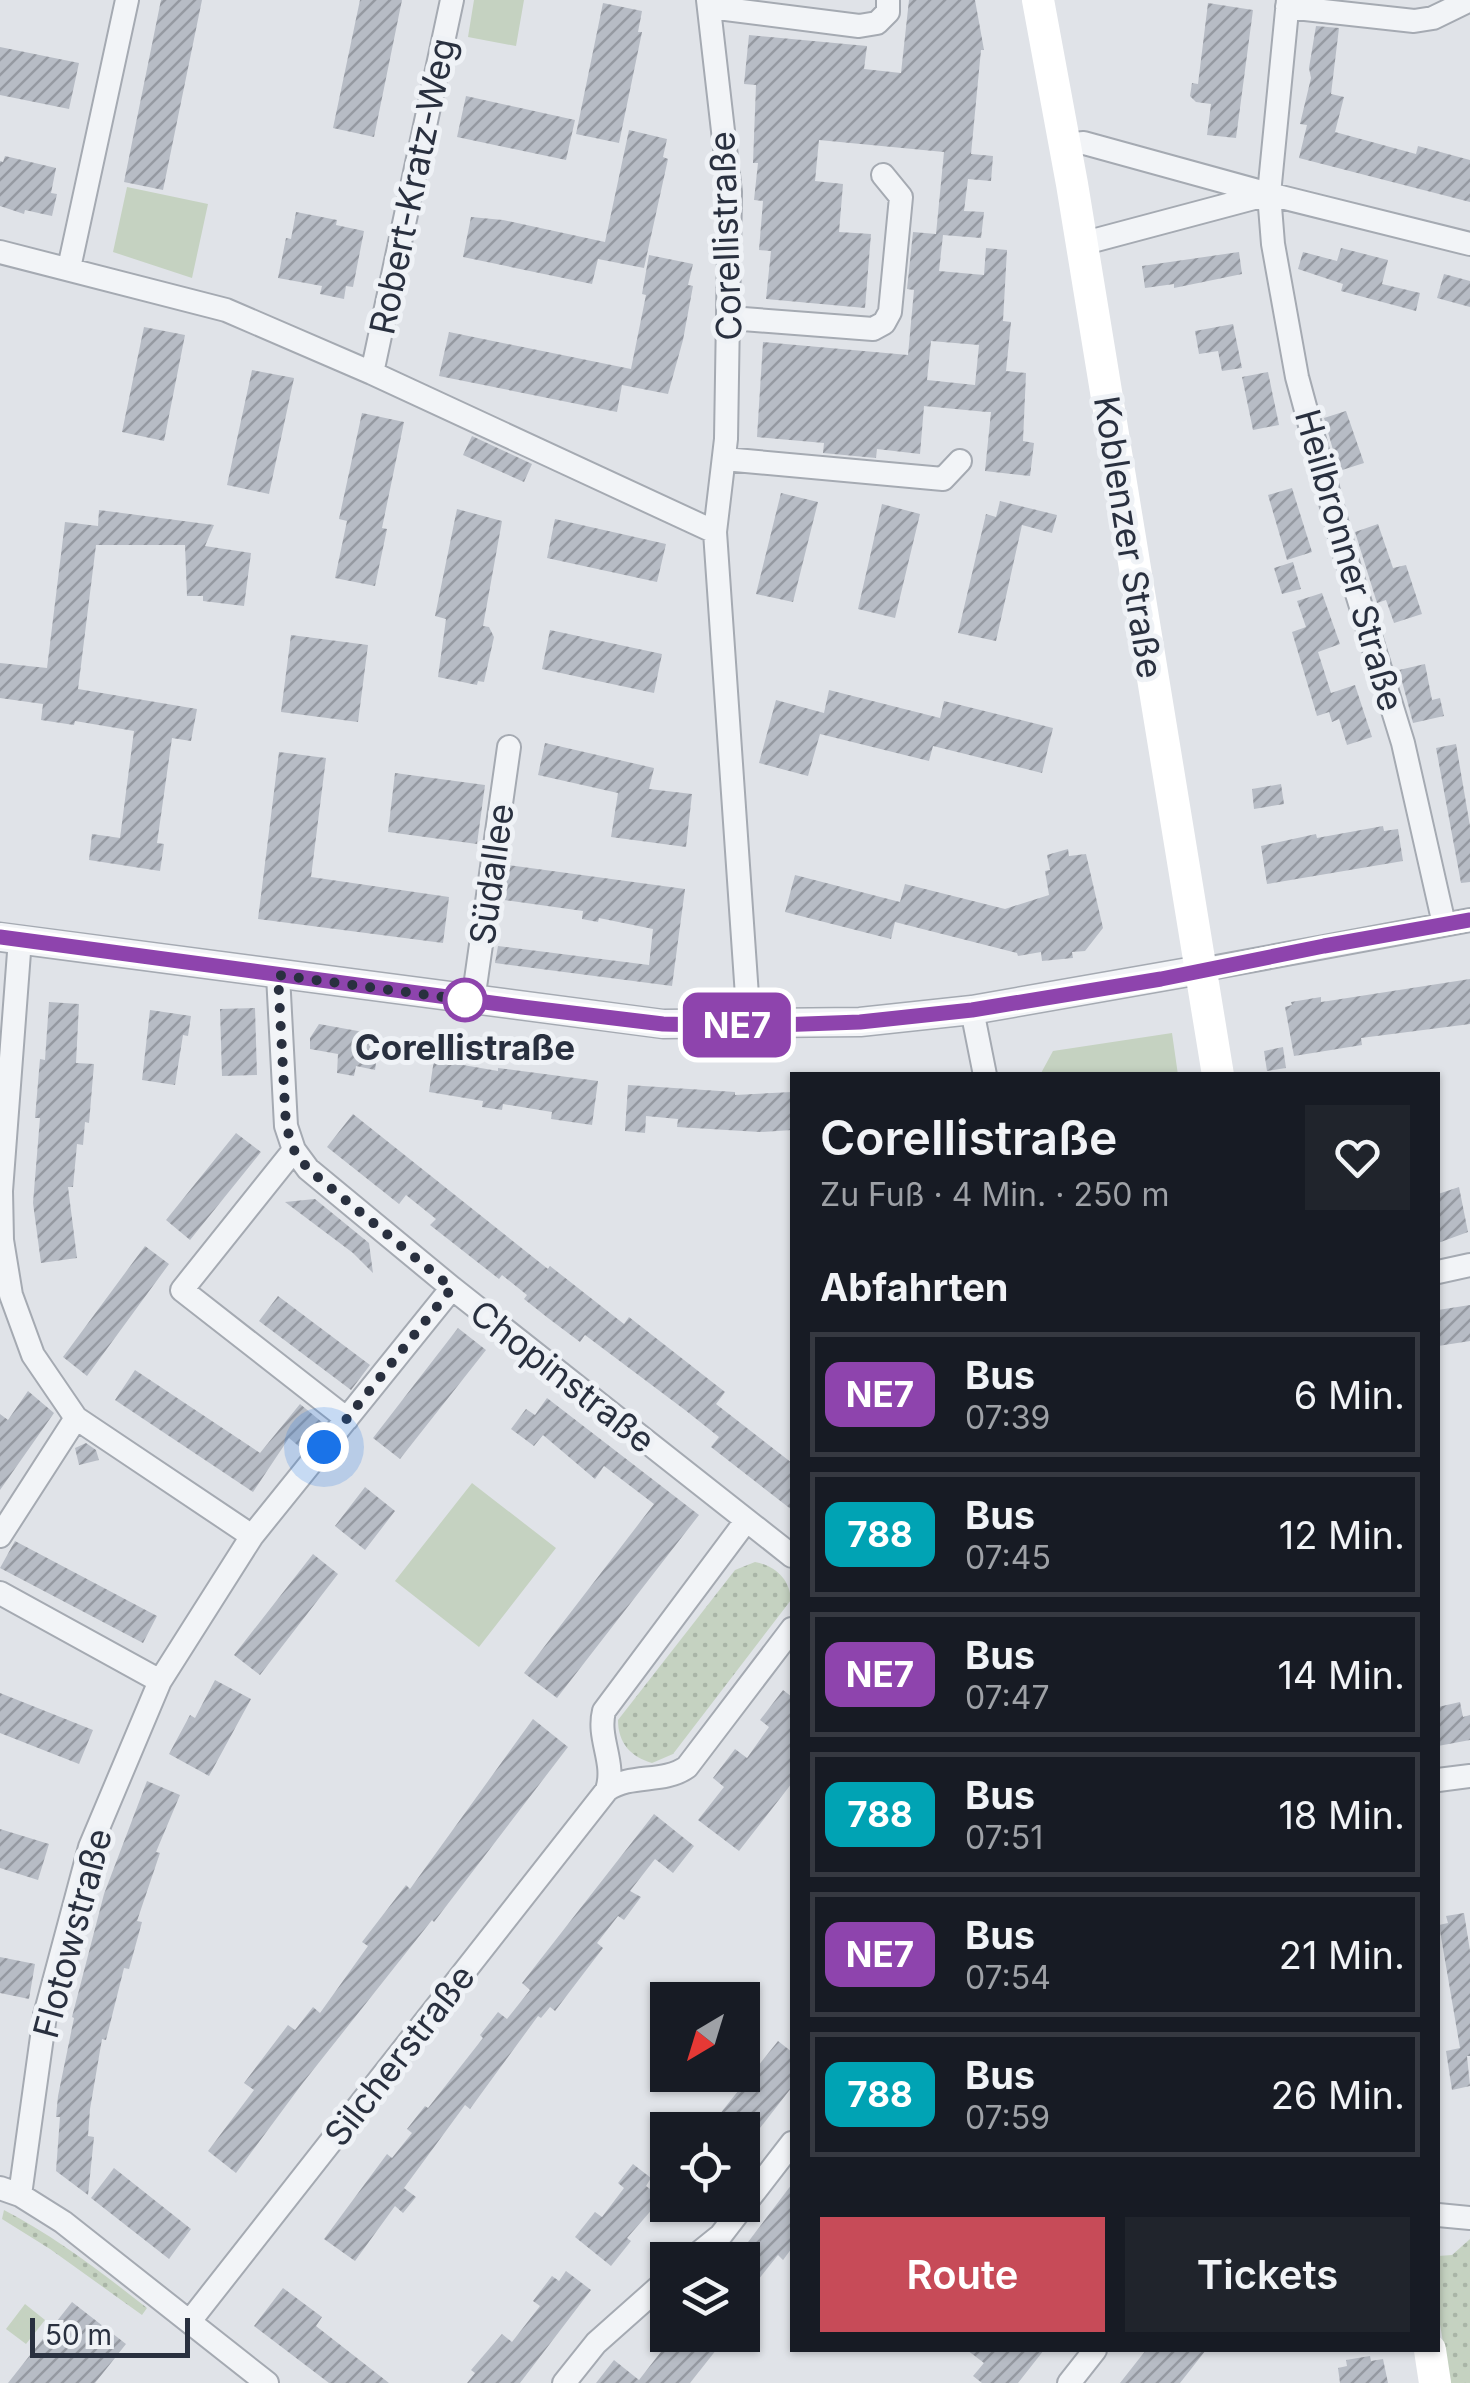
<!DOCTYPE html>
<html lang="de">
<meta charset="utf-8">
<style>
:root{--surface:#171b24;--page:#20242c;--text:#f1f3f6;--muted:#9ea1a6;--line:#363941;--accent:#c74b58}
body{margin:0;font-family:Inter,sans-serif;background:var(--page);color:var(--text);height:100vh;display:flex;flex-direction:column;font-size:38px;white-space:nowrap}
*{box-sizing:border-box;margin:0}
p{font-size:32px;color:var(--muted)}
.icon{flex:none;width:55px;height:55px;fill:none;stroke:currentColor;stroke-width:2;stroke-linecap:round;stroke-linejoin:round}
.map{position:relative;flex:1;overflow:hidden}
.drawer{position:absolute;left:790px;top:1072px;width:650px;height:1280px;display:flex;flex-direction:column;background:var(--surface);border-radius:0px;box-shadow:0 2px 8px #0004}
.drawer>*{flex:none}
.badge{padding:0 20px;border-radius:15px;font-size:35px;line-height:65px}
.needle{width:65px;rotate:218deg}
.controls{position:absolute;left:650px;top:1982px;display:grid;gap:20px}
.controls a{display:grid;place-items:center;width:110px;height:110px;border-radius:0px;background:var(--surface);box-shadow:0 2px 8px #0004;font-size:50px}
.scale{position:absolute;left:30px;bottom:25px;width:160px;box-sizing:border-box;padding-left:10px;border:5px solid #29303f;border-top:0;font-size:28px;line-height:35px;white-space:nowrap;color:#29303f;-webkit-text-stroke:8px #eff2f6;paint-order:stroke}
.you{position:absolute;width:50px;height:50px;margin:-25px;border:8px solid #fff;border-radius:50%;background:#1a73e8;box-shadow:0 0 0 15px #1a73e833}
.map>.badge{position:absolute;translate:-50% -50%;box-shadow:0 0 0 5px #fff}
h2{padding:0 30px;font-size:38px;line-height:90px}
.round{display:grid;place-items:center;flex:none;width:105px;height:105px;border-radius:0px;background:var(--page)}
.head{display:flex;align-items:center;justify-content:space-between;height:170px;padding:0 30px}
h1{font-size:48px;font-weight:600;line-height:75px}
.cta{display:flex;gap:20px;margin-top:auto;padding:20px 30px}
.cta a{flex:1;height:115px;border-radius:0px;background:var(--accent);color:#fff;font-size:40px;font-weight:600;line-height:115px;text-align:center}
.cta a+a{background:var(--page);color:var(--text)}
ul{padding:0;list-style:none}
li{display:flex;align-items:center;gap:30px;height:125px;margin:0 20px 15px;padding:0 10px;border:5px solid var(--line);border-radius:0px}
li div{flex:1}
li b{display:block;font-size:38px}
li em{font-style:normal}
li .badge{min-width:110px;font-weight:700;text-align:center}
.map>svg:first-child{display:block}
</style>
<div class="map">
<svg width="1470" height="2383" viewBox="0 0 1470 2383">
<defs>
<pattern id="grass-dots" width="8" height="8" patternUnits="userSpaceOnUse" patternTransform="scale(2.5)"><rect width="8" height="8" fill="#c5d2c1"/><path d="M2 2h.1M6 6h.1" fill="none" stroke="#a9b5a7" stroke-width="1.8" stroke-linecap="round"/></pattern>
<pattern id="building-hatch" width="6" height="6" patternUnits="userSpaceOnUse" patternTransform="scale(2.5)"><rect width="6" height="6" fill="#b7bcc5"/><path d="M-1 1l2-2M0 6l6-6M5 7l2-2" fill="none" stroke="#9599a1"/></pattern>
</defs>
<rect width="100%" height="100%" fill="#e0e3e8"/>
<!-- grass -->
<path fill="url(#grass-dots)" d="M 755,1562 C 775,1566 790,1579 791,1600 L 673,1754 L 652,1763 C 631,1757 618,1743 618,1720 L 735,1570 Z
M 4,2210 C 56,2237 101,2272 147,2308 L 142,2315 L 50,2249 L 2,2219 Z
M 1470,2239 L 1470,2383 L 1450,2383 L 1438,2313 L 1438,2256 L 1452,2255 Z"/>
<!-- green -->
<path fill="#c5d2c1" d="M 474,0 L 524,0 L 516,46 L 468,37 Z
M 127,187 L 208,204 L 192,278 L 113,252 Z
M 1172,1033 L 1178,1075 L 1040,1075 L 1053,1051 Z
M 472,1483 L 556,1548 L 479,1647 L 395,1581 Z
M 25,2304 L 45,2320 L 26,2344 L 6,2329 Z"/>
<!-- building -->
<path fill="url(#building-hatch)" fill-rule="evenodd" d="M 161,0 L 202,0 L 163,190 L 124,182 Z
M 360,0 L 402,0 L 374,137 L 333,128 Z
M 909,0 L 975,0 L 984,50 L 981,50 L 971,154 L 993,156 L 991,181 L 968,179 L 964,211 L 984,212 L 981,238 L 943,235 L 939,271 L 984,275 L 986,248 L 1007,250 L 1003,321 L 1011,322 L 1006,371 L 1026,373 L 1023,441 L 1034,443 L 1030,476 L 985,471 L 991,412 L 987,412 L 924,406 L 920,454 L 877,449 L 876,458 L 823,453 L 824,443 L 757,437 L 763,342 L 908,355 L 914,290 L 907,289 L 913,232 L 936,234 L 944,152 L 819,140 L 815,181 L 843,184 L 839,232 L 871,234 L 865,308 L 766,299 L 771,251 L 759,250 L 763,201 L 754,200 L 758,163 L 753,163 L 756,85 L 744,84 L 749,35 L 867,46 L 864,69 L 901,73 ZM 931,341 L 979,345 L 975,385 L 927,380 Z
M 603,3 L 642,11 L 638,32 L 642,32 L 619,143 L 576,134 Z
M 1208,3 L 1253,10 L 1236,138 L 1207,135 L 1211,104 L 1196,102 L 1190,96 L 1192,83 L 1198,84 Z
M 1316,26 L 1339,28 L 1331,94 L 1344,97 L 1335,132 L 1416,154 L 1418,146 L 1470,160 L 1470,202 L 1299,158 L 1307,125 L 1300,124 L 1311,78 L 1309,68 Z
M 0,47 L 79,63 L 69,109 L 0,95 Z
M 466,96 L 575,120 L 566,160 L 457,137 Z
M 629,130 L 667,139 L 663,157 L 668,159 L 644,268 L 598,259 L 592,284 L 463,257 L 471,217 L 503,220 L 605,242 Z
M 5,156 L 56,168 L 51,193 L 57,194 L 52,216 L 25,210 L 24,214 L 0,206 L 0,161 L 3,162 Z
M 296,212 L 337,220 L 336,225 L 364,231 L 353,287 L 346,286 L 344,299 L 320,294 L 322,286 L 278,278 L 286,238 L 291,239 Z
M 1341,248 L 1388,260 L 1382,284 L 1420,293 L 1416,311 L 1341,291 L 1343,284 L 1298,269 L 1303,252 L 1337,261 Z
M 1239,252 L 1242,274 L 1174,288 L 1174,284 L 1145,288 L 1142,266 Z
M 649,255 L 693,264 L 688,285 L 693,286 L 683,340 L 668,394 L 622,385 L 617,412 L 439,376 L 449,332 L 631,369 L 646,295 L 642,294 Z
M 1444,274 L 1470,281 L 1470,307 L 1437,298 Z
M 1233,324 L 1242,368 L 1222,371 L 1218,351 L 1199,354 L 1195,331 Z
M 144,327 L 185,335 L 164,441 L 122,432 Z
M 252,370 L 294,378 L 269,494 L 227,485 Z
M 1268,372 L 1279,425 L 1253,430 L 1242,377 Z
M 1346,411 L 1364,463 L 1339,471 L 1324,418 Z
M 362,413 L 404,422 L 382,528 L 387,529 L 375,586 L 335,578 L 347,521 L 339,519 Z
M 472,436 L 532,464 L 524,482 L 463,455 Z
M 1292,488 L 1312,552 L 1287,560 L 1268,495 Z
M 781,493 L 818,502 L 793,602 L 756,594 Z
M 1000,501 L 1057,515 L 1052,533 L 1022,525 L 996,641 L 958,633 L 986,514 L 996,517 Z
M 882,504 L 920,514 L 895,618 L 858,609 Z
M 457,509 L 502,521 L 483,626 L 489,627 L 494,637 L 484,682 L 478,681 L 477,685 L 438,677 L 446,619 L 435,616 Z
M 99,510 L 214,525 L 205,546 L 251,553 L 244,606 L 203,601 L 203,596 L 187,596 L 185,545 L 96,545 L 78,689 L 197,709 L 191,741 L 172,738 L 157,843 L 164,844 L 160,871 L 89,860 L 92,834 L 120,838 L 134,731 L 75,721 L 74,725 L 41,720 L 43,704 L 0,698 L 0,663 L 47,668 L 65,522 L 98,526 Z
M 555,519 L 666,544 L 657,582 L 547,558 Z
M 1378,524 L 1393,568 L 1406,565 L 1422,614 L 1394,623 L 1386,600 L 1377,603 L 1355,532 Z
M 1293,562 L 1301,589 L 1282,594 L 1274,568 Z
M 1322,593 L 1340,644 L 1318,652 L 1325,674 L 1331,693 L 1355,685 L 1372,737 L 1347,745 L 1339,719 L 1332,722 L 1329,712 L 1317,716 L 1292,632 L 1306,627 L 1297,601 Z
M 550,630 L 662,654 L 654,693 L 542,669 Z
M 291,635 L 368,645 L 358,722 L 281,712 Z
M 1425,664 L 1432,700 L 1440,698 L 1444,716 L 1413,723 L 1399,670 Z
M 829,690 L 940,718 L 944,701 L 1053,728 L 1042,773 L 933,746 L 929,761 L 820,734 L 808,776 L 759,763 L 776,700 L 824,713 Z
M 545,743 L 654,768 L 649,789 L 692,794 L 686,847 L 611,837 L 618,793 L 538,775 Z
M 1456,744 L 1470,826 L 1470,882 L 1461,883 L 1436,748 Z
M 279,752 L 326,758 L 311,877 L 449,897 L 443,943 L 258,919 Z
M 395,773 L 485,785 L 477,844 L 388,832 Z
M 1281,784 L 1284,804 L 1254,809 L 1252,789 Z
M 1383,826 L 1384,831 L 1398,829 L 1403,861 L 1267,884 L 1261,846 L 1316,834 L 1317,838 Z
M 1068,849 L 1069,856 L 1086,854 L 1103,928 L 1085,951 L 1072,952 L 1073,958 L 1042,961 L 1041,952 L 1018,956 L 1017,953 L 895,922 L 891,939 L 785,912 L 795,875 L 900,902 L 905,884 L 1005,909 L 1049,895 L 1045,871 L 1050,870 L 1047,855 Z
M 508,865 L 685,889 L 672,986 L 495,963 L 498,946 L 649,965 L 653,929 L 599,918 L 598,922 L 582,919 L 583,911 L 504,900 Z
M 1470,979 L 1470,1024 L 1361,1038 L 1362,1045 L 1294,1056 L 1285,1007 L 1292,1005 L 1291,1002 L 1321,997 L 1321,1002 L 1328,1001 Z
M 49,1002 L 79,1004 L 76,1063 L 94,1064 L 89,1123 L 85,1122 L 83,1145 L 77,1144 L 73,1187 L 68,1187 L 77,1258 L 41,1263 L 33,1203 L 40,1118 L 35,1118 L 40,1059 L 45,1060 Z
M 255,1008 L 257,1075 L 222,1076 L 220,1009 Z
M 150,1010 L 191,1016 L 188,1036 L 183,1035 L 175,1085 L 142,1080 Z
M 319,1024 L 380,1035 L 375,1070 L 356,1066 L 354,1076 L 337,1073 L 338,1054 L 310,1049 L 310,1038 Z
M 1283,1047 L 1286,1068 L 1267,1071 L 1264,1051 Z
M 434,1060 L 498,1071 L 498,1068 L 598,1081 L 592,1125 L 551,1119 L 552,1112 L 503,1104 L 502,1110 L 482,1107 L 483,1101 L 429,1092 Z
M 628,1085 L 735,1092 L 735,1095 L 792,1092 L 792,1130 L 760,1132 L 677,1127 L 678,1119 L 646,1116 L 645,1133 L 625,1131 Z
M 353,1114 L 548,1269 L 550,1266 L 624,1324 L 629,1317 L 725,1392 L 716,1404 L 792,1463 L 792,1510 L 711,1447 L 719,1437 L 685,1410 L 585,1335 L 580,1342 L 548,1318 L 524,1299 L 527,1295 L 502,1275 L 499,1279 L 430,1225 L 436,1219 L 406,1195 L 399,1204 L 327,1147 Z
M 236,1133 L 261,1152 L 190,1240 L 166,1220 Z
M 1459,1187 L 1468,1232 L 1438,1243 L 1438,1194 Z
M 315,1199 L 369,1243 L 373,1273 L 353,1253 L 285,1202 Z
M 145,1246 L 169,1264 L 87,1376 L 63,1357 Z
M 278,1296 L 370,1365 L 351,1390 L 259,1321 Z
M 1470,1305 L 1470,1341 L 1438,1346 L 1438,1310 Z
M 458,1328 L 486,1350 L 400,1459 L 373,1438 Z
M 135,1370 L 260,1453 L 300,1404 L 323,1423 L 302,1449 L 289,1438 L 253,1492 L 115,1400 Z
M 28,1391 L 54,1413 L 0,1490 L 0,1414 L 8,1420 Z
M 547,1398 L 699,1515 L 557,1698 L 524,1673 L 654,1504 L 604,1466 L 595,1479 L 543,1435 L 534,1446 L 511,1429 L 526,1409 L 535,1415 Z
M 86,1443 L 96,1450 L 99,1460 L 79,1465 L 75,1448 Z
M 365,1487 L 395,1511 L 365,1550 L 335,1526 Z
M 15,1541 L 157,1616 L 143,1643 L 0,1568 Z
M 313,1554 L 338,1574 L 260,1675 L 234,1655 Z
M 215,1680 L 251,1699 L 209,1776 L 169,1754 L 190,1715 L 195,1718 Z
M 783,1690 L 792,1697 L 792,1783 L 739,1851 L 698,1820 L 724,1787 L 713,1778 L 735,1749 L 747,1758 L 769,1727 L 760,1720 Z
M 0,1693 L 93,1730 L 79,1764 L 0,1733 Z
M 1460,1702 L 1463,1717 L 1470,1715 L 1470,1740 L 1438,1746 L 1438,1707 Z
M 533,1719 L 568,1747 L 434,1922 L 432,1920 L 302,2084 L 236,2173 L 208,2151 L 254,2090 L 244,2083 L 288,2025 L 295,2030 L 313,2007 L 320,2013 L 368,1946 L 362,1942 L 406,1885 L 410,1889 Z
M 147,1781 L 180,1795 L 156,1852 L 160,1853 L 137,1921 L 142,1922 L 129,1969 L 124,1968 L 106,2040 L 102,2039 L 90,2109 L 88,2136 L 94,2137 L 88,2195 L 56,2171 L 60,2117 L 56,2117 L 58,2096 L 74,2018 L 72,2017 L 104,1894 Z
M 654,1814 L 694,1846 L 673,1873 L 655,1859 L 630,1891 L 641,1897 L 624,1920 L 618,1916 L 597,1943 L 603,1948 L 555,2011 L 550,2007 L 541,2018 L 538,2016 L 470,2109 L 465,2105 L 404,2188 L 416,2197 L 403,2213 L 395,2206 L 355,2261 L 324,2239 L 387,2154 L 392,2158 L 412,2133 L 407,2129 L 425,2106 L 428,2108 L 483,2038 L 480,2035 L 498,2012 L 507,2019 L 530,1990 L 522,1983 Z
M 0,1829 L 49,1844 L 38,1880 L 0,1868 Z
M 1464,1913 L 1470,1951 L 1470,2056 L 1467,2056 L 1470,2086 L 1452,2090 L 1446,2051 L 1460,2048 L 1439,1925 L 1448,1923 L 1446,1916 Z
M 0,1957 L 35,1964 L 29,1999 L 0,1993 Z
M 778,2041 L 792,2052 L 792,2087 L 742,2151 L 742,2130 L 707,2130 Z
M 633,2164 L 651,2178 L 646,2186 L 662,2198 L 627,2238 L 631,2241 L 611,2266 L 575,2237 L 595,2212 L 602,2217 L 624,2188 L 618,2183 Z
M 114,2168 L 191,2229 L 169,2259 L 91,2198 Z
M 792,2184 L 792,2248 L 783,2260 L 778,2255 L 742,2300 L 742,2250 Z
M 566,2271 L 591,2290 L 520,2383 L 467,2383 L 475,2373 L 471,2370 L 502,2334 L 512,2342 L 540,2306 L 533,2301 L 552,2276 L 559,2281 Z
M 283,2288 L 322,2317 L 316,2326 L 389,2383 L 329,2383 L 254,2326 Z
M 72,2302 L 126,2344 L 95,2383 L 8,2383 Z
M 674,2335 L 728,2335 L 690,2383 L 596,2383 L 614,2360 L 639,2380 Z
M 967,2350 L 1044,2350 L 1018,2383 L 982,2383 L 973,2376 L 984,2363 Z
M 1146,2350 L 1206,2350 L 1180,2383 L 1120,2383 Z
M 1370,2356 L 1371,2361 L 1383,2359 L 1388,2383 L 1340,2383 L 1338,2368 L 1347,2366 L 1346,2360 Z"/>
<g fill="none" stroke-linecap="round" stroke-linejoin="round">
<defs>
<path id="minor" d="M 708,0 L 730,192 L 726,439 L 715,532 L 749,1025
M 1288,0 L 1269,194 L 1273,244 L 1297,377 L 1346,558 L 1403,743 L 1444,924
M 710,7 L 859,26 L 877,23 L 888,12 L 888,0
M 1287,7 L 1414,21 L 1433,18 L 1470,0
M 1064,145 L 1084,143 L 1269,194 L 1470,244
M 1081,244 L 1265,195
M 0,252 L 226,310 L 372,373 L 715,532
M 69,268 L 127,0
M 730,318 L 873,329 L 884,323 L 890,312 L 901,197 L 883,175
M 372,373 L 452,0
M 724,459 L 943,479 L 960,461
M 20,939 L 1,1191 L 2,1240 L 11,1295 L 33,1355 L 76,1418 L 252,1536
M 1200,970 L 1470,920
M 278,975 L 286,1126 L 294,1150 L 308,1169 L 452,1288 L 792,1556
M 473,1001 L 509,747
M 972,1010 L 985,1075
M 294,1150 L 182,1290 L 347,1419
M 1438,1272 L 1470,1265
M 0,1536 L 76,1418
M 0,1593 L 160,1681
M 1438,1780 L 1470,1776
M 607,1790 C 616,1762 597,1739 604,1711 L 746,1521
M 0,2188 L 20,2195 L 63,2222 L 267,2383
M 20,2195 L 45,2015 L 90,1847 L 160,1681 L 252,1536 L 452,1288
M 1438,2215 L 1470,2218
M 690,2260 L 721,2235 L 792,2143
M 190,2321 L 607,1790 C 631,1773 663,1784 687,1767 L 792,1629
M 564,2383 L 596,2343 L 668,2279
M 1069,2383 L 1095,2350"/>
<path id="tertiary" d="M 0,937 L 663,1024 L 860,1022 L 972,1010 L 1200,970"/>
</defs>
<!-- minor casing -->
<use href="#minor" stroke="#a5aab2" stroke-width="26"/>
<!-- tertiary casing -->
<use href="#tertiary" stroke="#a5aab2" stroke-width="31"/>
<!-- minor -->
<use href="#minor" stroke="#f2f4f7" stroke-width="22"/>
<!-- tertiary -->
<use href="#tertiary" stroke="#f2f4f7" stroke-width="28"/>
<!-- secondary -->
<path stroke="#fff" stroke-width="32" d="M 1038,0 L 1072,184 L 1218,1075
M 1430,2350 L 1435,2383"/>
</g>
<g fill="none" stroke-linecap="round" stroke-linejoin="round">
<defs>
<path id="line" d="M 0,937 L 522,1007 L 663,1024 L 750,1026 L 860,1022 L 972,1010 L 1161,979 L 1324,946 L 1470,920"/>
</defs>
<!-- line casing -->
<use href="#line" stroke="#fff" stroke-width="22"/>
<!-- line -->
<use href="#line" stroke="#8e44ad" stroke-width="15"/>
<!-- walk -->
<path stroke="#29303f" stroke-width="10" stroke-dasharray="0 18" d="M 324,1447 L 452,1288 L 308,1169 L 294,1150 L 286,1126 L 278,975 L 473,1001 L 465,1000"/>
</g>
<!-- markers -->
<circle fill="#fff" stroke="#8e44ad" stroke-width="5" cx="465" cy="1000" r="20"/>
<g text-anchor="middle" dominant-baseline="central" stroke-width="10" stroke-linejoin="round" paint-order="stroke">
<!-- street labels -->
<g font-size="35" fill="#29303f" stroke="#eff2f6">
<text transform="translate(412 186) rotate(-78)">Robert-Kratz-Weg</text>
<text transform="translate(725 236) rotate(-92)">Corellistraße</text>
<text transform="translate(1129 537) rotate(81)">Koblenzer Straße</text>
<text transform="translate(1350 560) rotate(74)">Heilbronner Straße</text>
<text transform="translate(491 874) rotate(-82)">Südallee</text>
<text transform="translate(563 1376) rotate(38)">Chopinstraße</text>
<text transform="translate(72 1933) rotate(-75)">Flotowstraße</text>
<text transform="translate(399 2055) rotate(-52)">Silcherstraße</text>
</g>
<!-- stop labels -->
<g font-size="35" font-weight="bold" fill="#29303f" stroke="#eff2f6">
<text x="465" y="1047">Corellistraße</text>
</g>
</g>
</svg>
<div class="controls">
<a><svg class="needle" viewBox="-14 -14 28 28"><path d="M0-13l5 13h-10z" fill="#e53935"/><path d="M0 13l5-13h-10z" fill="#9ea1a6"/></svg></a>
<a><svg class="icon" aria-label="locate" viewBox="0 0 24 24"><circle cx="12" cy="12" r="6"/><path d="M12 2v4M12 18v4M2 12h4M18 12h4"/></svg></a>
<a><svg class="icon" aria-label="layers" viewBox="0 0 24 24"><path d="M12 4l9 5-9 5-9-5zM3 14l9 5 9-5"/></svg></a>
</div>
<div class="scale">50 m</div>
<div class="you" style="left:324px;top:1447px"></div>
<b class="badge" style="left:737px;top:1025px;background:#8e44ad;color:#fff">NE7</b>
<section class="drawer">
<div class="head"><div><h1>Corellistraße</h1><p>Zu Fuß · 4 Min. · 250 m</p></div><a class="round"><svg class="icon" aria-label="heart" viewBox="0 0 24 24"><path d="M12 20l-8-8c-3-5 5-10 8-4 3-6 11-1 8 4z"/></svg></a></div>
<h2>Abfahrten</h2>
<ul>
<li><span class="badge" style="background:#8e44ad;color:#fff">NE7</span><div><b>Bus</b><p>07:39</p></div><em>6 Min.</em></li>
<li><span class="badge" style="background:#00a3b4;color:#fff">788</span><div><b>Bus</b><p>07:45</p></div><em>12 Min.</em></li>
<li><span class="badge" style="background:#8e44ad;color:#fff">NE7</span><div><b>Bus</b><p>07:47</p></div><em>14 Min.</em></li>
<li><span class="badge" style="background:#00a3b4;color:#fff">788</span><div><b>Bus</b><p>07:51</p></div><em>18 Min.</em></li>
<li><span class="badge" style="background:#8e44ad;color:#fff">NE7</span><div><b>Bus</b><p>07:54</p></div><em>21 Min.</em></li>
<li><span class="badge" style="background:#00a3b4;color:#fff">788</span><div><b>Bus</b><p>07:59</p></div><em>26 Min.</em></li>
</ul>
<div class="cta"><a>Route</a><a>Tickets</a></div>
</section>
</div>
